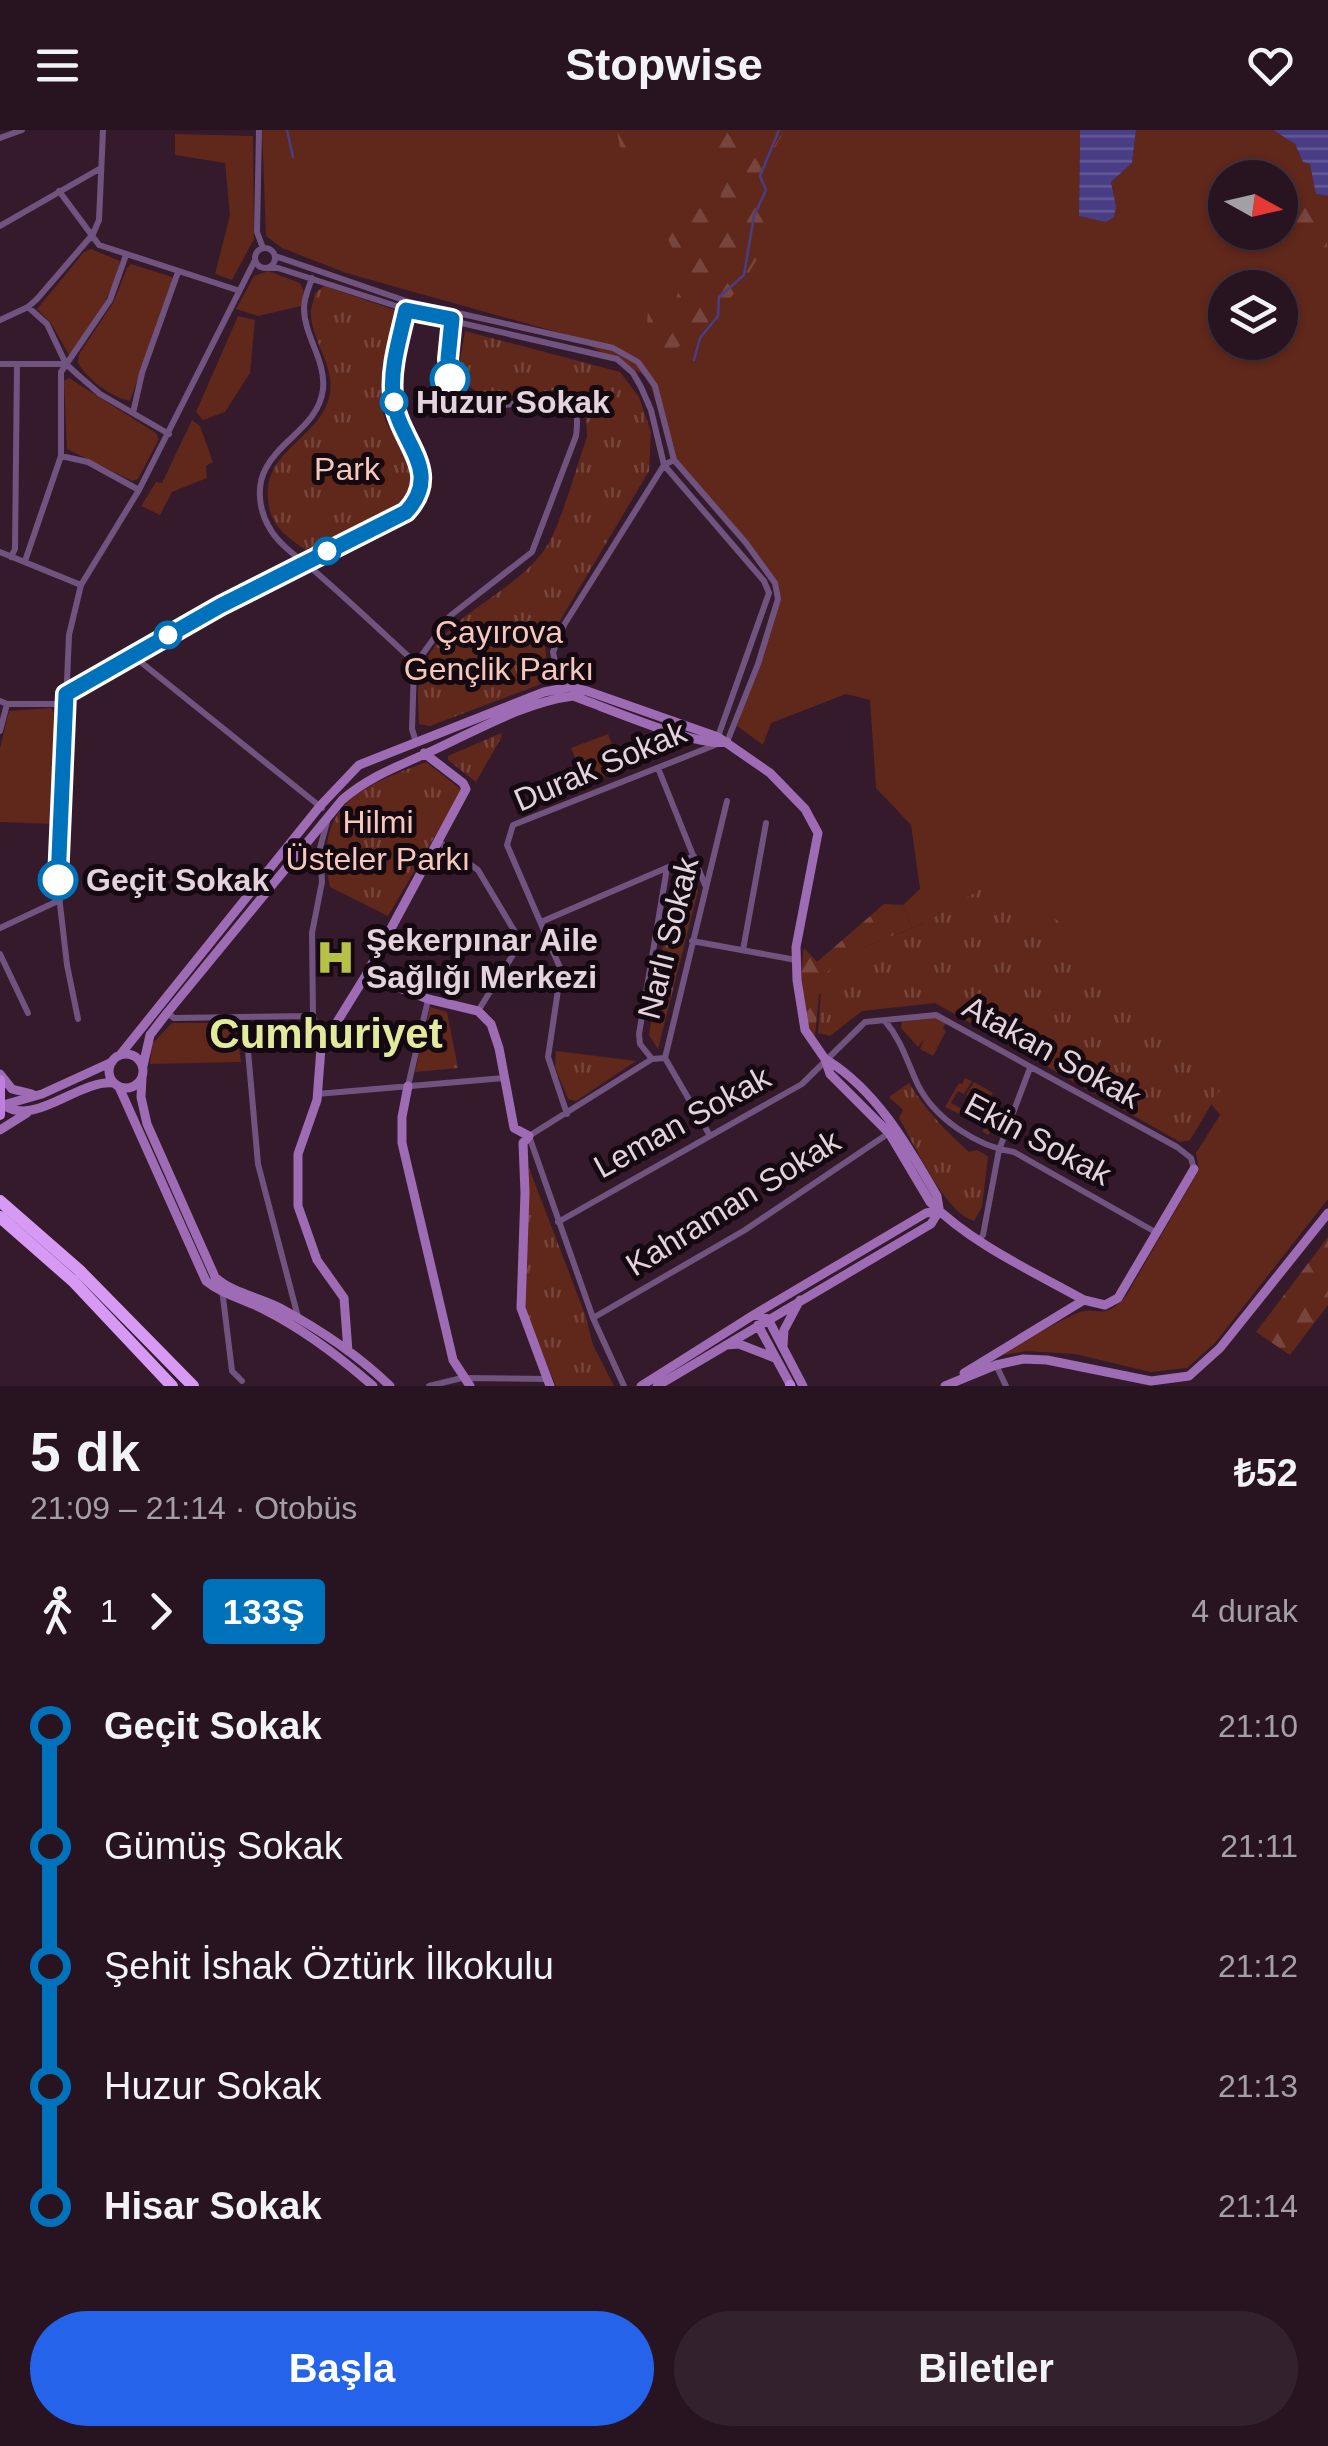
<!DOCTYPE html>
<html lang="tr">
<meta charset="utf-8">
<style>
:root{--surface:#271420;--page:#33212d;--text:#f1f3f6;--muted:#a49ea5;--line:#43333e;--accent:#2563eb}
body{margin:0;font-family:Helvetica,sans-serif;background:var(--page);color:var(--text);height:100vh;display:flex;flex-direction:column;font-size:38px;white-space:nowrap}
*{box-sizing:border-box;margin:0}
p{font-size:32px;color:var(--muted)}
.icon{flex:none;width:55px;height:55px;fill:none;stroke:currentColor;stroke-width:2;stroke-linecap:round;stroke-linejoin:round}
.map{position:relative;height:1256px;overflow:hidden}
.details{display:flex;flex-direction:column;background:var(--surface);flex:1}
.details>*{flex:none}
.badge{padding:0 20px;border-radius:8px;font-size:35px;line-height:65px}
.needle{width:65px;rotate:98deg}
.buttons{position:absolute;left:1208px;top:30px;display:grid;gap:20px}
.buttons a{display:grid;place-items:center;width:90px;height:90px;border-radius:50%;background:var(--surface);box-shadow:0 2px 8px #0004,0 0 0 2px var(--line);font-size:50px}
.map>.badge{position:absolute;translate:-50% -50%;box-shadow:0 0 0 5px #fff}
.legs{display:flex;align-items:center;gap:15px;height:110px;padding:0 30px;font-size:32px}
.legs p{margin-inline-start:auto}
.headline{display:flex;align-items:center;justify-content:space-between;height:170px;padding:0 30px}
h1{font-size:55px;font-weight:700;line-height:75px}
.button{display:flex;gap:20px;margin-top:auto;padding:20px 30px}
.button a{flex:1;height:115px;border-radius:60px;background:var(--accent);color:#fff;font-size:40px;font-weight:700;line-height:115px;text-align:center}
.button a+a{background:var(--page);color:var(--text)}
ul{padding:0 30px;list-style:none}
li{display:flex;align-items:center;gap:35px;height:120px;font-size:38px}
li i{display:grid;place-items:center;width:15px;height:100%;margin:0 12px;background:currentColor}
li i::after{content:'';width:25px;height:25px;margin:-12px;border:8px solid;border-radius:50%;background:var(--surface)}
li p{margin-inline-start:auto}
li:first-child i{background:linear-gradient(#0000 50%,currentColor 0)}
li:last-child i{background:linear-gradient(currentColor 50%,#0000 0)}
header{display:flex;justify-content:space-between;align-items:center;height:130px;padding:0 30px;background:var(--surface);font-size:45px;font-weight:700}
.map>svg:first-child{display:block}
</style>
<header><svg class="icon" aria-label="menu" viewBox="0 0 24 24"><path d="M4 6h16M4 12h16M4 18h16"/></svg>Stopwise<svg class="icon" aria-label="heart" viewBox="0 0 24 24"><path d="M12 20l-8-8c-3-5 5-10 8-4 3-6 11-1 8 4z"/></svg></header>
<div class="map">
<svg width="1328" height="1256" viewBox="0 0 1328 1256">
<defs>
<pattern id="forest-firs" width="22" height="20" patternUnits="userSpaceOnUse" patternTransform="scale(2.5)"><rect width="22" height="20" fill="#60271b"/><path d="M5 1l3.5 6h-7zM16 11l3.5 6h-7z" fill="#77453c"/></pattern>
<pattern id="park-tufts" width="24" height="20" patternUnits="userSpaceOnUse" patternTransform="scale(2.5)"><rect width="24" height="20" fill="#60271b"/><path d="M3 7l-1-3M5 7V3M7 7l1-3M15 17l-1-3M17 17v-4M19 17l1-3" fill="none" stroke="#77453c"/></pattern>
<pattern id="water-rules" width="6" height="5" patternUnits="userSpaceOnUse" patternTransform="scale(2.5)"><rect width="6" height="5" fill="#493d85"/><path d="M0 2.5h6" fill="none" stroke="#635896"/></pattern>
</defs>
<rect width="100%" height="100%" fill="#341a2b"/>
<!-- grass -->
<path fill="#60271b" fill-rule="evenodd" d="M 262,0 L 1080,0 L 1079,86 L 1116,76 L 1111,52 L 1132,33 L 1136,0 L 1273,0 L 1295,14 L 1303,32 L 1310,34 L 1318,64 L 1328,66 L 1328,1069 L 1215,1213 L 1187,1238 L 1150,1242 L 1075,1224 L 1027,1221 L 1002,1225 C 1026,1211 1050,1195 1075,1184 C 1097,1173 1102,1194 1126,1166 L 1199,1040 L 1196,1023 L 1220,985 L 1211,974 L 1222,955 L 925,793 L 912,798 L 903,775 L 920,759 L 911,695 L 876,658 L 870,570 L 846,564 L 771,593 L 763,615 L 737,596 L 779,470 L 775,451 L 673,329 L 648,247 L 571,206 L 346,143 L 282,118 L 266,106 ZM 1225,48 L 1280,48 L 1280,102 L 1225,102 ZM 1225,158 L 1280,158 L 1280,212 L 1225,212 Z
M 175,4 L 253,6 L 254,109 L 232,150 L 215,144 L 230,85 L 225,33 L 175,25 Z
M 91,119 L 120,131 C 113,167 90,195 69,225 L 51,193 L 37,179 L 84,122 Z
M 131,134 L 172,147 L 172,151 L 130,271 C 111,267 88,250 78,233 L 79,224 L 113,173 L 127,138 Z
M 268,141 L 300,153 L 304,162 L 301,176 L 258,186 L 236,179 L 254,146 Z
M 238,186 L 255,190 L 250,243 L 225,282 L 203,290 L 196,282 Z
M 69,248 L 156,303 L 159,309 L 138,349 L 132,351 L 67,319 L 64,251 Z
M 192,290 L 200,296 L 213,332 L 206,336 L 207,348 L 172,362 L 160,385 L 141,376 L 156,352 L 162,353 Z
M 51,578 L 60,591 L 55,694 L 0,692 L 0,618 L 9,581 Z
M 608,604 L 622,640 L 585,654 L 571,618 Z
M 936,887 L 946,893 L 943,898 L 946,901 L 933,926 L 920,919 L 924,909 L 918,917 L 901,898 L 902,890 Z
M 172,893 L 236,893 L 241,932 L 150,934 L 152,914 Z
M 965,948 L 972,951 L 964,964 L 958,961 L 951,973 L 966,981 L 973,970 L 966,965 L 974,952 L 993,963 L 988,971 L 981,968 L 974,980 L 989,990 L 995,989 L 989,1005 L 983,1002 L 984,996 L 945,977 L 959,953 L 962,954 Z"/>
<!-- forest -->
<path fill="url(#forest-firs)" d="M 617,0 L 663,0 L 633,22 L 620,17 Z
M 707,0 L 784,0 C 780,9 773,19 771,28 C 766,53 774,80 767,106 C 755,145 705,205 669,222 L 647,199 L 648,176 L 676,169 L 689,127 L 676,125 L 659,92 L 680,75 L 720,70 C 726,41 725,23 707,0 Z
M 1212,23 L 1231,31 L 1244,47 L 1225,48 L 1225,78 L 1221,66 L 1201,37 Z
M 1288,49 C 1328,90 1328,92 1328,151 L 1295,114 L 1277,111 L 1253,123 L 1235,103 L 1280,102 L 1280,50 Z
M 884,774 L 903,775 L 912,798 L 862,818 L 819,865 L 815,906 C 798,888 800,841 804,818 L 817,832 Z
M 1328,1107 L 1328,1175 L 1290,1225 L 1256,1202 Z"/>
<!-- park -->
<path fill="url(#park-tufts)" d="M 324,156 L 395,180 C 388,213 377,248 383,282 C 388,306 413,322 415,345 C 416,352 412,362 410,369 L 307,421 C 286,406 270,396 268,369 C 264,320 317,310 329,268 C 337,239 313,213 311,186 C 310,179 314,170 315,163 Z
M 465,201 L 620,242 L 639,267 L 651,302 L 649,341 L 545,516 L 549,551 L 430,596 L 419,594 C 419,579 416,561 420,547 C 437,484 513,468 547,416 C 561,394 577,335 587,307 C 587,284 583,272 564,259 C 533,261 461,283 460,233 C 460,223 464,211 465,201 Z
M 501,603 L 502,606 L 476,652 L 448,630 L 448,626 Z
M 426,632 L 462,660 L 388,786 L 330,757 C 313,675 360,657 426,632 Z
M 685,737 L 697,754 L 698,761 L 658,919 L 649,905 L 674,745 L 677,740 Z
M 979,760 L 991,760 L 1057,790 L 1212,937 L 1223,955 L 1190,1010 L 1180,1012 L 935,873 L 862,881 L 830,906 L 818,903 L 822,849 L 834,834 L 862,818 L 925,793 Z
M 430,877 L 447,882 L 458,938 L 415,942 Z
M 556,921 L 636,931 L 576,971 L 568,969 L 555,937 Z
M 909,953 C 926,981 945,1000 969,1022 L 977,1020 L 988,1026 L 982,1077 L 974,1091 C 945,1083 914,1014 899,988 L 903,980 L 889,967 Z
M 529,1038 L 586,1187 L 593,1215 L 614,1256 L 556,1256 L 524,1179 Z"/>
<!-- water -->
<path fill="url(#water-rules)" d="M 1080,0 L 1136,0 L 1132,33 L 1111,52 L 1116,76 L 1114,87 L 1106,92 L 1079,86 Z
M 1273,0 L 1328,0 L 1328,66 L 1316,64 L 1310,34 L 1303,32 L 1295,14 Z"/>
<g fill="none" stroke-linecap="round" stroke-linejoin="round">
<!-- stream -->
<path stroke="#493d85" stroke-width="2.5" d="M 287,0 L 293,27
M 694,230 L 700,208 L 718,186 L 719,167 L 744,145 L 754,86 L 766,60 L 760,46 L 779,0"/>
<!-- street -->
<path stroke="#715380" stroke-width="6" d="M 259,0 L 257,102 L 263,118
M 0,8 L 22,0
M 59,61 L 99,115 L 237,160
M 0,96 L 101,38
M255 128a10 10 0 1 1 20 0a10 10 0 1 1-20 0Z
M 275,126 L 409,172 L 613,218 L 638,232 L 655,256 L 674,330 L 746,413 L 775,453 L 778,469 L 758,534 L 727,612
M 269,138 L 278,138 L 418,183 L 617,229 L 633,243 L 641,257 L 651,280 L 664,335 L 764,451 L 769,463 L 715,615 L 513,695 L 507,715 L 561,840 L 548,927 L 567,984
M 312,148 C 309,157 304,168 304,178 C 304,206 326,230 323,259 C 319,295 281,309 266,338 C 256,356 259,380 269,397 C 279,416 302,430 318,444 C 349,471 379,499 409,527 L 414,536
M 28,177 L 47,194 L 66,234 L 78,245 L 100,264 L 169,304
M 0,190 L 28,177 L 37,169 L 93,104 L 99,90 L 103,0
M 0,234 L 65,234
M 133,283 L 142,243 L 178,142
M 61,326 L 88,332 L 139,360
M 0,422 L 81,455
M 11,427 L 15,419 L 17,235
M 25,431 L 61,326 L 61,242 L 110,170 L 126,125
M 132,525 L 322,678
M 561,561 L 553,522 L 564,495 L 664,335 L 674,330
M 0,571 L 7,574 L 57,574 C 80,549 117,534 147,517 C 232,469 319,425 406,382 C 445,340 396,311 393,266 C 391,237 400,206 406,179
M 0,601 L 7,574
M 416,612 L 412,599 L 414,536 L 450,486 L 532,422 L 576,306 C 589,213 478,323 451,249 C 443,230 450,207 453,187
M 658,638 L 705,755
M 327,692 L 320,718 L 322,752 L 312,803 L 313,886 L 317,897 L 328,906
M 439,712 L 478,740 L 521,812 L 478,881
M 541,792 L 694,726
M 0,798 L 60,770
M 692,811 L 796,830
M 743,820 L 766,693
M 0,824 L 28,883
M 166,882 L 174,888 L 313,886
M 245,887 L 258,1034 L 298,1187
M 78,889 L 67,835 L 58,757 L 69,505 L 81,455 L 139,360 L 255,130
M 885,891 C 902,911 907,932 918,955 C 935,989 978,1017 1014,1022 L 1157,1103
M 652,929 L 640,914 L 639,904 L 667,738
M 408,956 L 428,870
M 317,964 L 504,948
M 709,1004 L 665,928 L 727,671
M 558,1092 L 802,954 L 865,892 L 936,885 L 1177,1017 L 1191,1028 L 1194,1039
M 979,1110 L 983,1105 L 999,1020 L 1030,938
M 222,1159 L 232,1241 L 242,1251
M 593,1188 L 745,1100 L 889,1003
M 996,1235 L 1006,1256
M 429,1256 L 462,1248 L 547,1249
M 624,1256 L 593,1188 L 529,1006 L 652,929 L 665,928"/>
<!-- secondary -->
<path stroke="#9d6cb5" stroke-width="9" d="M 366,845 L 428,869 L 478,881 L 491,894 L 499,918 L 514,998 L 529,1006 L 523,1013 L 525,1063 L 521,1178 L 550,1256
M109 941a17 17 0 1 1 34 0a17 17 0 1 1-34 0Z
M 120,925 L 320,676 L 359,635 L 544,562 L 570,557 L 587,561 L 718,607 L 770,643 L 805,679 L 818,703 L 796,817 L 797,850 L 805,900 L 825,929 L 830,944 L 889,1003 L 930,1072 C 972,1114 1032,1141 1084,1170
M 827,930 C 877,961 908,1016 937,1066 L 939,1078
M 143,936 L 150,905 L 167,883 L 342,670 C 371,645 402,635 436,619 C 479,599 526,572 573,566 C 605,577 698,618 727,612
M 0,944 L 12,959 L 32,964
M 142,947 L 141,967 L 147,994 L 215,1147 C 232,1163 259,1167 280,1178 C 319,1199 358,1225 390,1256
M 408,956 L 402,987 L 402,1013 L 453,1230 L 470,1256
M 119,957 L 206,1151 C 223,1165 244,1169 263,1179 C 303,1199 340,1227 373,1256
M 0,973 C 34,1000 77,949 114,953
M 0,976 L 42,964 L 112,932
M 0,1000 L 27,983
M 755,1184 L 926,1083 L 939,1081
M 758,1195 L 791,1256
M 726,1215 L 739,1214 L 775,1228
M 783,1216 L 784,1200 L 800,1170
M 348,1221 L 344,1168 L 317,1130 L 298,1076 L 298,1024 L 317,970 L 321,918 L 366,845 L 466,659 L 463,653 L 424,623
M 964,1243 L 1084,1170 L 1105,1175 L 1118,1168 L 1194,1039
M 641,1256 L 755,1184 L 768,1189 L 803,1256
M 657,1256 L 931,1094 L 939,1081
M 945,1256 L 996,1235 L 1023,1229 L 1047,1230 L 1151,1251 L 1189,1246 L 1220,1218 L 1328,1083"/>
<!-- primary -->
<path stroke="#bf7ede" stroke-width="10" d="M 0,950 L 0,985
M 790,1255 L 790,1256"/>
<!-- highway -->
<path stroke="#d699f4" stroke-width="12" d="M 0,1071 L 79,1140 L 193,1256
M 0,1087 L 73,1151 L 172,1256"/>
</g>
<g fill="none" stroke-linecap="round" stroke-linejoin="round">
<defs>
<path id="line-1" d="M 58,750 L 66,564 L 220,476 L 406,382 C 445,340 397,312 393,266 C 390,238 400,207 406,180 L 452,189 L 448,229 L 450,249"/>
</defs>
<!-- line-1 casing -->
<use href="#line-1" stroke="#fff" stroke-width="22"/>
<!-- line-1 -->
<use href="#line-1" stroke="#0072bc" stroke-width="15"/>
</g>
<!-- icons -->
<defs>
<symbol id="hospital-bare" viewBox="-9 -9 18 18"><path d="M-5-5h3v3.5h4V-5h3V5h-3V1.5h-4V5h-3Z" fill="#b8c147" stroke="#140910" stroke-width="2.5" paint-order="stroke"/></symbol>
</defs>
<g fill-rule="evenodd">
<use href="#hospital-bare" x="308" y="800" width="55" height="55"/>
</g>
<!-- markers -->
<g fill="#fff" stroke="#0072bc" stroke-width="5">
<circle cx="450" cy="249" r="18"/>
<circle cx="394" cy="272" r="12"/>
<circle cx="327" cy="421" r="12"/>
<circle cx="168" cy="505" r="12"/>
<circle cx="58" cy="750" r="18"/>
</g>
<g text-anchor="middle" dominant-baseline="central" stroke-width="10" stroke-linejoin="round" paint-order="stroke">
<!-- stop labels -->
<g font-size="32" font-weight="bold" fill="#e4d2dd" stroke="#140910" text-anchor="start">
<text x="416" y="272">Huzur Sokak</text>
<text x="86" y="750">Geçit Sokak</text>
</g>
<!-- park labels -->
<g font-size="32" fill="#f8c7bb" stroke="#140910">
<text x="347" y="339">Park</text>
<text x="499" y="502">Çayırova<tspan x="499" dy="37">Gençlik Parkı</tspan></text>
<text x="378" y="692">Hilmi<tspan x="378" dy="37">Üsteler Parkı</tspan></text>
</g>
<!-- street labels -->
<g font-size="32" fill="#e4d2dd" stroke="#140910">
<text transform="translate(600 636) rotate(-23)">Durak Sokak</text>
<text transform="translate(668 808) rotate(-76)">Narlı Sokak</text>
<text transform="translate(1052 922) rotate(29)">Atakan Sokak</text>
<text transform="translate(682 992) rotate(-29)">Leman Sokak</text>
<text transform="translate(1038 1009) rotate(28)">Ekin Sokak</text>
<text transform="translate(733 1073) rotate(-32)">Kahraman Sokak</text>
</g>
<!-- poi labels -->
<g font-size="32" font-weight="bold" fill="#e4d2dd" stroke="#140910" text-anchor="start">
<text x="366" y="810">Şekerpınar Aile<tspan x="366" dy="37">Sağlığı Merkezi</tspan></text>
</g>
<!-- district labels -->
<g font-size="42" font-weight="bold" fill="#e2ea9b" stroke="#140910">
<text x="326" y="903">Cumhuriyet</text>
</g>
</g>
</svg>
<div class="buttons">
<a><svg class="needle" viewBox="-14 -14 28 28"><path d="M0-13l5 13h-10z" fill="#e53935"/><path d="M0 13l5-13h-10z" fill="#a49ea5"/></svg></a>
<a><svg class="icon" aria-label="layers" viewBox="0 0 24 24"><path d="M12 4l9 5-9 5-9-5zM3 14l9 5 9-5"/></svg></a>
</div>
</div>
<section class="details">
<div class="headline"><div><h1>5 dk</h1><p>21:09 – 21:14 · Otobüs</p></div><b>₺52</b></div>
<div class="legs"><svg class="icon" aria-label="walk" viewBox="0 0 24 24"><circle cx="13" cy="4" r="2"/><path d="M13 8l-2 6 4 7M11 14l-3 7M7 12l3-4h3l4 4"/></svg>1<svg class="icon" aria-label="forward" viewBox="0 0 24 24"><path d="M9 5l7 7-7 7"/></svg><b class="badge" style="background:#0072bc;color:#fff">133Ş</b><p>4 durak</p></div>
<ul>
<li><i style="color:#0072bc"></i><b>Geçit Sokak</b><p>21:10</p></li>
<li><i style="color:#0072bc"></i><span>Gümüş Sokak</span><p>21:11</p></li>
<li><i style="color:#0072bc"></i><span>Şehit İshak Öztürk İlkokulu</span><p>21:12</p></li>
<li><i style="color:#0072bc"></i><span>Huzur Sokak</span><p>21:13</p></li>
<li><i style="color:#0072bc"></i><b>Hisar Sokak</b><p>21:14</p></li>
</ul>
<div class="button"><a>Başla</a><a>Biletler</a></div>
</section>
